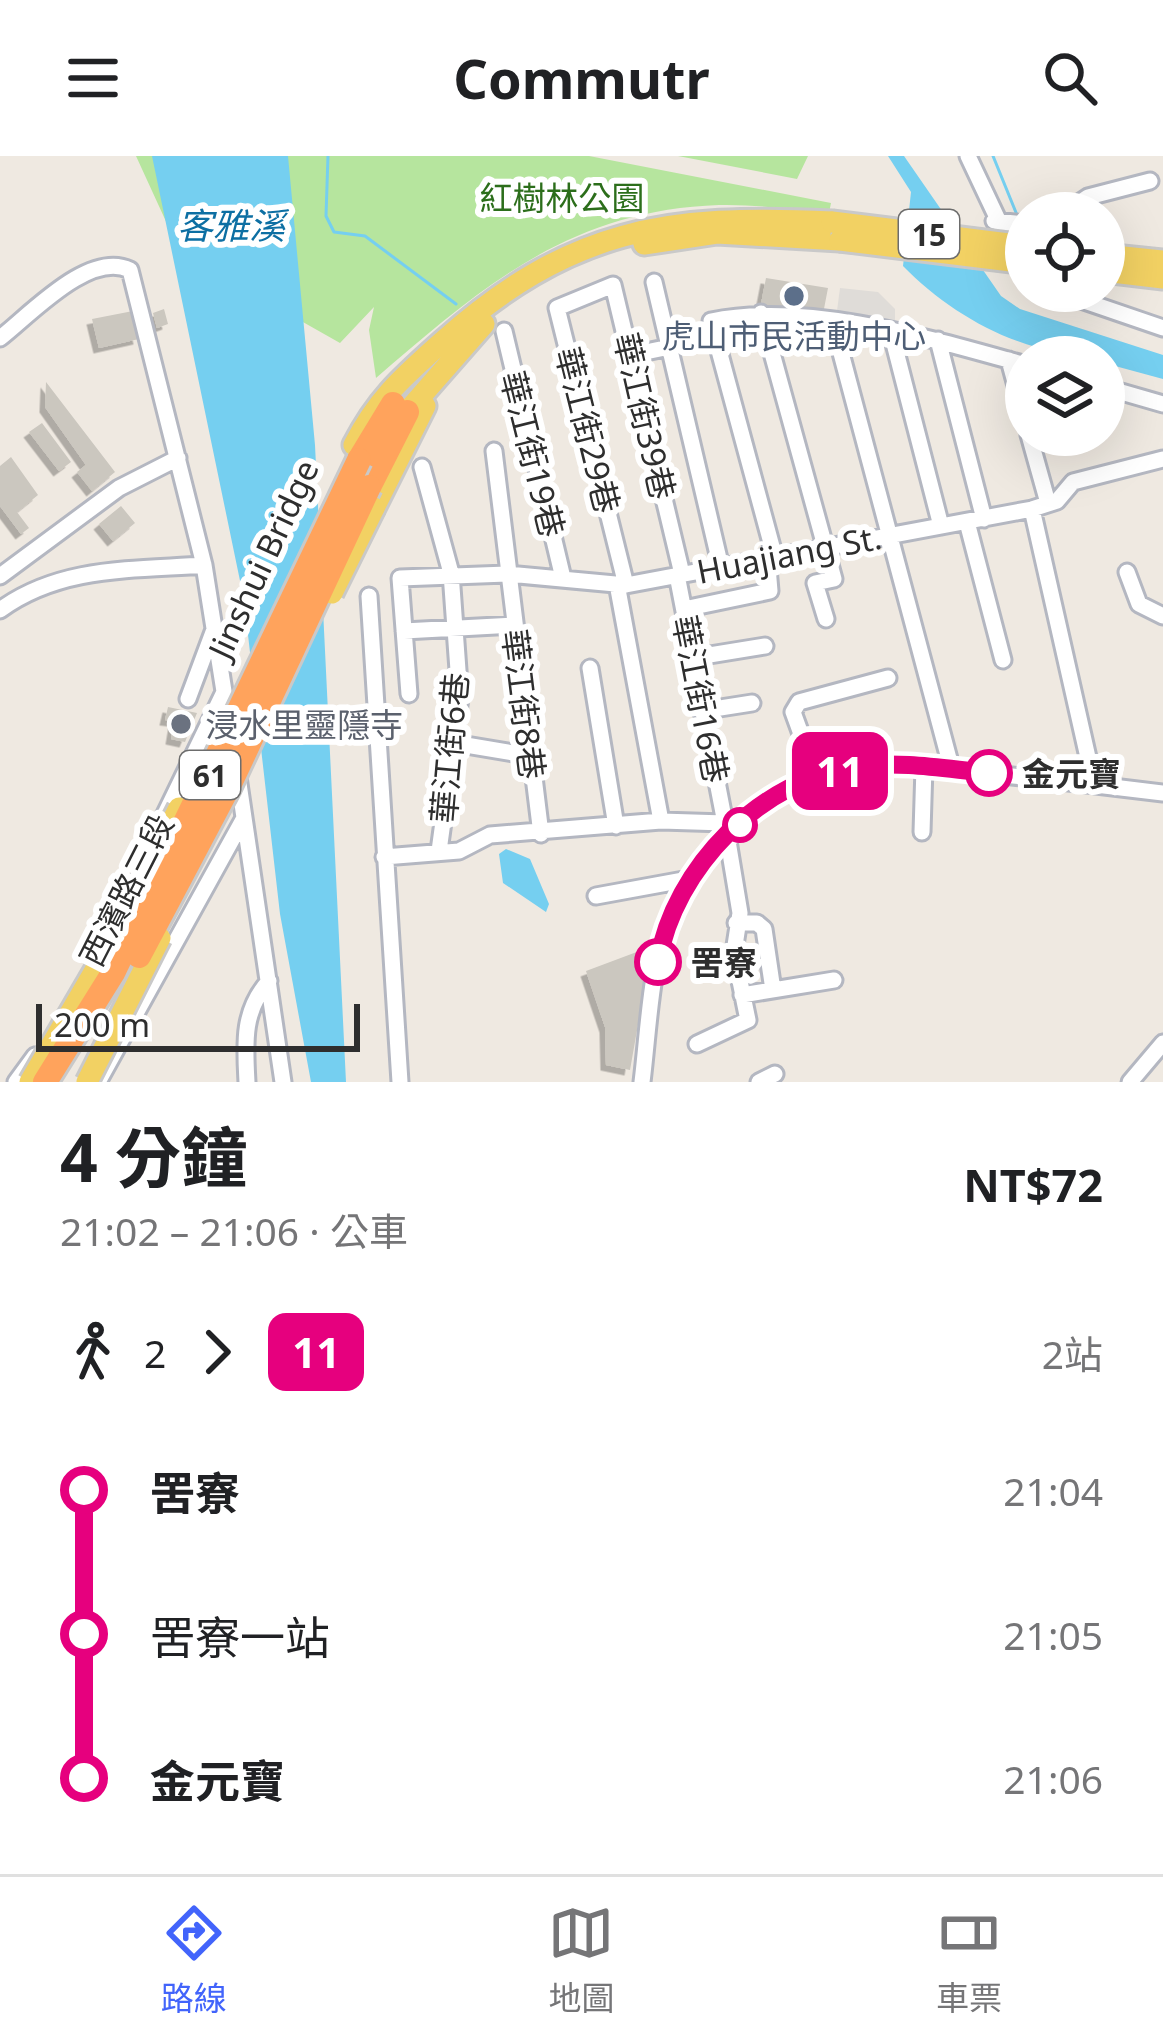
<!DOCTYPE html>
<html lang="zh-TW">
<meta charset="utf-8">
<style>
:root{--surface:#fff;--page:#f2f2f2;--text:#202124;--muted:#757577;--line:#e0e0e0;--accent:#4264fb}
body{margin:0;font-family:"Noto Sans","Noto Sans TC",sans-serif;background:var(--page);color:var(--text);height:100vh;display:flex;flex-direction:column;font-size:45px;white-space:nowrap}
*{box-sizing:border-box;margin:0}
p{font-size:39px;color:var(--muted)}
.icon{flex:none;width:66px;height:66px;fill:none;stroke:currentColor;stroke-width:2;stroke-linecap:round;stroke-linejoin:round}
.map{position:relative;height:926px;overflow:hidden}
.sheet{display:flex;flex-direction:column;background:var(--surface);flex:1}
.sheet>*{flex:none}
.badge{padding:0 24px;border-radius:18px;font-size:42px;line-height:78px}
.controls{position:absolute;left:1005px;top:36px;display:grid;gap:24px}
.controls a{display:grid;place-items:center;width:120px;height:120px;border-radius:50%;background:var(--surface);box-shadow:0 12px 48px #0002;font-size:60px}
.scale{position:absolute;left:36px;bottom:30px;width:324px;box-sizing:border-box;padding-left:12px;border:6px solid #2e2e2e;border-top:0;font-size:33px;line-height:42px;white-space:nowrap;color:#2e2e2e;-webkit-text-stroke:9px #fff;paint-order:stroke}
.map>.badge{position:absolute;translate:-50% -50%;box-shadow:0 0 0 6px #fff}
.legs{display:flex;align-items:center;gap:18px;height:132px;padding:0 60px;font-size:39px}
.legs p{margin-inline-start:auto}
.headline{display:flex;align-items:center;justify-content:space-between;height:204px;padding:0 60px}
h1{font-size:66px;font-weight:700;line-height:90px}
ul{padding:0 60px;list-style:none}
li{display:flex;align-items:center;gap:42px;height:144px;font-size:45px}
li i{display:grid;place-items:center;width:18px;height:100%;margin:0 15px;background:currentColor}
li i::after{content:'';width:30px;height:30px;margin:-15px;border:9px solid;border-radius:50%;background:var(--surface)}
li p{margin-inline-start:auto}
li:first-child i{background:linear-gradient(#0000 50%,currentColor 0)}
li:last-child i{background:linear-gradient(currentColor 50%,#0000 0)}
header{display:flex;justify-content:space-between;align-items:center;height:156px;padding:0 60px;background:var(--surface);font-size:54px;font-weight:700}
.dock{display:flex;justify-content:space-around;align-items:center;height:168px;border-top:3px solid var(--line);background:var(--surface);font-size:33px;color:var(--muted)}
.dock a{display:grid;justify-items:center;gap:6px}
.dock .current{color:var(--accent)}
.map>svg:first-child{display:block}
</style>
<header><svg class="icon" aria-label="menu" viewBox="0 0 24 24"><path d="M4 6h16M4 12h16M4 18h16"/></svg>Commutr<svg class="icon" aria-label="search" viewBox="0 0 24 24"><circle cx="10" cy="10" r="6"/><path d="M15 15l6 6"/></svg></header>
<div class="map">
<svg width="1163" height="926" viewBox="0 0 1163 926">
<defs>
<filter id="shadow"><feDropShadow dx="-5.5" dy="5.5" stdDeviation="0" flood-color="#0004"/></filter>
</defs>
<rect width="100%" height="100%" fill="#efe9e1"/>
<!-- green -->
<path fill="#b6e59e" d="M 136,0 L 589,0 L 831,47 L 829,57 C 793,54 755,48 719,49 C 571,54 482,130 376,222 L 369,174 L 374,151 L 340,187 L 264,144 L 169,72 Z
M 678,0 L 808,0 L 797,23 Z"/>
<!-- plaza -->
<path fill="#dfdcd8" d="M 840,132 L 878,136 L 895,153 L 895,167 L 837,155 Z"/>
<!-- water -->
<path fill="#75cff0" d="M 152,0 L 288,0 L 315,289 L 346,926 L 311,926 L 280,758 L 244,444 Z
M 888,0 L 904,0 L 1001,140 L 1020,153 L 1163,199 L 1163,223 L 1104,207 L 1104,201 C 1027,201 955,163 903,110 L 911,36 Z
M 506,693 L 530,703 L 549,748 L 546,756 L 503,727 L 499,698 Z"/>
<g fill="none" stroke-linecap="round" stroke-linejoin="round">
<!-- stream -->
<path stroke="#75cff0" stroke-width="3" d="M 328,0 L 326,60 L 334,76 L 365,80 L 456,148
M 993,0 L 1017,59"/>
</g>
<!-- building -->
<path fill="#cbc7bf" filter="url(#shadow)" d="M 766,122 L 828,132 L 823,158 L 761,148 Z
M 164,153 L 168,168 L 157,172 L 153,157 Z
M 133,155 L 139,183 L 99,192 L 92,163 Z
M 46,226 L 115,316 L 92,335 L 77,316 L 86,309 L 45,251 Z
M 42,267 L 71,306 L 59,315 L 29,276 Z
M 11,301 L 38,339 L 17,356 L 29,372 L 21,378 L 0,350 L 0,310 Z
M 121,350 L 135,367 L 113,385 L 99,368 Z
M 168,551 L 197,557 L 185,586 L 171,583 L 174,565 L 165,564 Z
M 642,794 L 648,812 L 630,914 L 606,909 L 605,871 L 586,815 Z"/>
<g fill="none" stroke-linecap="round" stroke-linejoin="round">
<defs>
<path id="minor" d="M 968,0 L 1026,123
M 1064,57 L 1088,41 L 1150,25
M 994,65 L 1026,68
M 654,126 L 720,407
M 1055,135 L 1163,172
M 761,157 L 834,423 L 815,427 L 826,463
M 833,167 L 952,614
M 504,175 L 563,422
M 891,176 L 941,370
M 0,182 C 30,159 89,94 130,114 L 204,409 L 229,567
M 938,184 L 984,363
M 631,199 L 665,192
M 1009,204 L 1026,267
M 1104,231 L 1163,248
M 1029,279 L 1048,347
M 494,295 L 541,678
M 422,311 L 451,417 L 460,542 L 439,695
M 1032,353 L 1094,628
M 967,366 L 1003,504
M 774,398 L 711,165 C 808,145 932,183 1026,209
M 1127,416 L 1139,448 L 1163,460
M 677,419 L 725,667
M 0,420 L 119,332 L 178,302
M 617,428 L 661,665
M 626,429 L 557,152 L 613,129 L 682,418
M 369,440 L 400,926
M 684,453 L 770,435 L 767,399
M 0,454 C 60,410 133,414 204,409
M 404,475 L 514,469
M 691,502 L 765,490
M 590,512 L 616,670
M 409,538 L 400,422 L 507,418 L 626,429 L 1032,353 L 1057,345 L 1073,326 L 1163,303
M 188,543 L 213,476
M 701,555 L 752,547
M 454,587 L 531,600
M 237,614 L 283,926
M 817,622 L 793,556 L 799,546 L 888,522
M 163,662 L 223,538
M 922,676 L 924,611
M 384,701 L 459,695 L 490,679 L 661,665 L 725,667 L 740,757 L 734,796 L 748,864 L 697,888
M 596,740 L 689,723
M 736,767 L 757,767 L 764,773 L 773,834
M 742,839 L 834,824
M 16,926 L 35,900
M 98,926 L 244,662
M 247,926 C 245,888 242,855 269,825
M 642,926 C 649,870 650,807 672,755 C 702,685 778,627 853,611 C 891,603 933,612 971,616 C 1035,622 1099,629 1163,637
M 759,926 L 775,918
M 1130,926 L 1163,887"/>
<path id="major" d="M 644,88 L 717,77 L 840,84
M 1104,99 L 1163,105
M 1104,115 L 1163,122
M 407,256 L 484,168
M 354,289 C 378,242 403,221 442,186 C 570,72 666,58 832,66
M 374,352 L 425,250"/>
<path id="highway" d="M 359,304 L 393,248
M 369,331 L 407,256"/>
</defs>
<!-- minor casing -->
<use href="#minor" stroke="#b4b7c1" stroke-width="21"/>
<!-- major casing -->
<use href="#major" stroke="#c9c9c9" stroke-width="27"/>
<!-- highway casing -->
<use href="#highway" stroke="#c9c9c9" stroke-width="30"/>
<!-- minor -->
<use href="#minor" stroke="#fff" stroke-width="15"/>
<!-- major -->
<use href="#major" stroke="#f2d163" stroke-width="21"/>
<!-- highway -->
<use href="#highway" stroke="#ffa35c" stroke-width="24"/>
<defs>
<path id="major-bridge" d="M 832,66 L 1026,90
M 840,84 L 1026,107
M 332,437 L 374,352
M 30,926 L 100,806 L 179,652
M 87,926 L 160,782"/>
<path id="highway-bridge" d="M 139,800 L 228,632 L 369,331
M 45,926 L 113,817 L 359,304"/>
</defs>
<!-- major-bridge casing -->
<use href="#major-bridge" stroke="#c9c9c9" stroke-width="27" stroke-linecap="butt"/>
<!-- highway-bridge casing -->
<use href="#highway-bridge" stroke="#c9c9c9" stroke-width="30" stroke-linecap="butt"/>
<!-- major-bridge -->
<use href="#major-bridge" stroke="#f2d163" stroke-width="21"/>
<!-- highway-bridge -->
<use href="#highway-bridge" stroke="#ffa35c" stroke-width="24"/>
</g>
<g fill="none" stroke-linecap="round" stroke-linejoin="round">
<defs>
<path id="line-1" d="M 658,806 C 674,712 761,622 859,610 C 903,605 946,613 989,617"/>
</defs>
<!-- line-1 casing -->
<use href="#line-1" stroke="#fff" stroke-width="27"/>
<!-- line-1 -->
<use href="#line-1" stroke="#e6007e" stroke-width="18"/>
</g>
<!-- markers -->
<circle fill="#5c6f8a" stroke="#fff" stroke-width="4.5" cx="794" cy="140" r="12"/>
<circle fill="#6b7280" stroke="#fff" stroke-width="4.5" cx="181" cy="568" r="12"/>
<g fill="#fff" stroke="#e6007e" stroke-width="6">
<circle cx="989" cy="617" r="21"/>
<circle cx="740" cy="669" r="15"/>
<circle cx="658" cy="806" r="21"/>
</g>
<g text-anchor="middle" dominant-baseline="central" stroke-width="12" stroke-linejoin="round" paint-order="stroke">
<!-- shield labels -->
<g fill="#fff" stroke="#6d6d6d" stroke-width="3">
<rect x="899" y="54" width="60" height="48" rx="9"/>
<rect x="180" y="595" width="60" height="48" rx="9"/>
</g>
<g font-size="30" font-weight="bold" fill="#2e2e2e">
<text x="929" y="78">15</text>
<text x="210" y="619">61</text>
</g>
<!-- park labels -->
<g font-size="33" fill="#2c6e1b" stroke="#fff">
<text x="562" y="41">紅樹林公園</text>
</g>
<!-- service labels -->
<g font-size="33" fill="#4e5e75" stroke="#fff">
<text x="794" y="179">虎山市民活動中心</text>
</g>
<!-- street labels -->
<g font-size="33" fill="#2e2e2e" stroke="#fff">
<text transform="translate(645 260) rotate(77)">華江街39巷</text>
<text transform="translate(588 274) rotate(76)">華江街29巷</text>
<text transform="translate(533 298) rotate(76)">華江街19巷</text>
<text transform="translate(789 398) rotate(-11)">Huajiang St.</text>
<text transform="translate(263 403) rotate(-65)">Jinshui Bridge</text>
<text transform="translate(701 543) rotate(79)">華江街16巷</text>
<text transform="translate(524 548) rotate(83)">華江街8巷</text>
<text transform="translate(449 592) rotate(-85)">華江街6巷</text>
<text transform="translate(126 734) rotate(-63)">西濱路三段</text>
</g>
<!-- worship labels -->
<g font-size="33" fill="#5b616d" stroke="#fff" text-anchor="start">
<text x="205" y="568">浸水里靈隱寺</text>
</g>
<!-- stop labels -->
<g font-size="33" font-weight="bold" fill="#2e2e2e" stroke="#fff" text-anchor="start">
<text x="1022" y="617">金元寶</text>
<text x="691" y="806">罟寮</text>
</g>
<!-- water labels -->
<g font-size="36" font-style="italic" fill="#0d6fa3" stroke="#fff">
<text x="231" y="69">客雅溪</text>
</g>
</g>
</svg>
<div class="controls">
<a><svg class="icon" aria-label="locate" viewBox="0 0 24 24"><circle cx="12" cy="12" r="6"/><path d="M12 2v4M12 18v4M2 12h4M18 12h4"/></svg></a>
<a><svg class="icon" aria-label="layers" viewBox="0 0 24 24"><path d="M12 4l9 5-9 5-9-5zM3 14l9 5 9-5"/></svg></a>
</div>
<div class="scale">200 m</div>
<b class="badge" style="left:840px;top:615px;background:#e6007e;color:#fff">11</b>
</div>
<section class="sheet">
<div class="headline"><div><h1>4 分鐘</h1><p>21:02 – 21:06 · 公車</p></div><b>NT$72</b></div>
<div class="legs"><svg class="icon" aria-label="walk" viewBox="0 0 24 24"><circle cx="13" cy="4" r="2"/><path d="M13 8l-2 6 4 7M11 14l-3 7M7 12l3-4h3l4 4"/></svg>2<svg class="icon" aria-label="forward" viewBox="0 0 24 24"><path d="M9 5l7 7-7 7"/></svg><b class="badge" style="background:#e6007e;color:#fff">11</b><p>2站</p></div>
<ul>
<li><i style="color:#e6007e"></i><b>罟寮</b><p>21:04</p></li>
<li><i style="color:#e6007e"></i><span>罟寮一站</span><p>21:05</p></li>
<li><i style="color:#e6007e"></i><b>金元寶</b><p>21:06</p></li>
</ul>
</section>
<nav class="dock">
<a class="current"><svg class="icon" aria-label="directions" viewBox="0 0 24 24"><path d="M12 3l9 9-9 9-9-9zM9 14v-3h6M13 9l2 2-2 2"/></svg>路線</a>
<a><svg class="icon" aria-label="map" viewBox="0 0 24 24"><path d="M3 6l6-2 6 2 6-2v14l-6 2-6-2-6 2zM9 4v14M15 6v14"/></svg>地圖</a>
<a><svg class="icon" aria-label="tickets" viewBox="0 0 24 24"><path d="M3 7h18v10H3zM15 7v10"/></svg>車票</a>
</nav>
